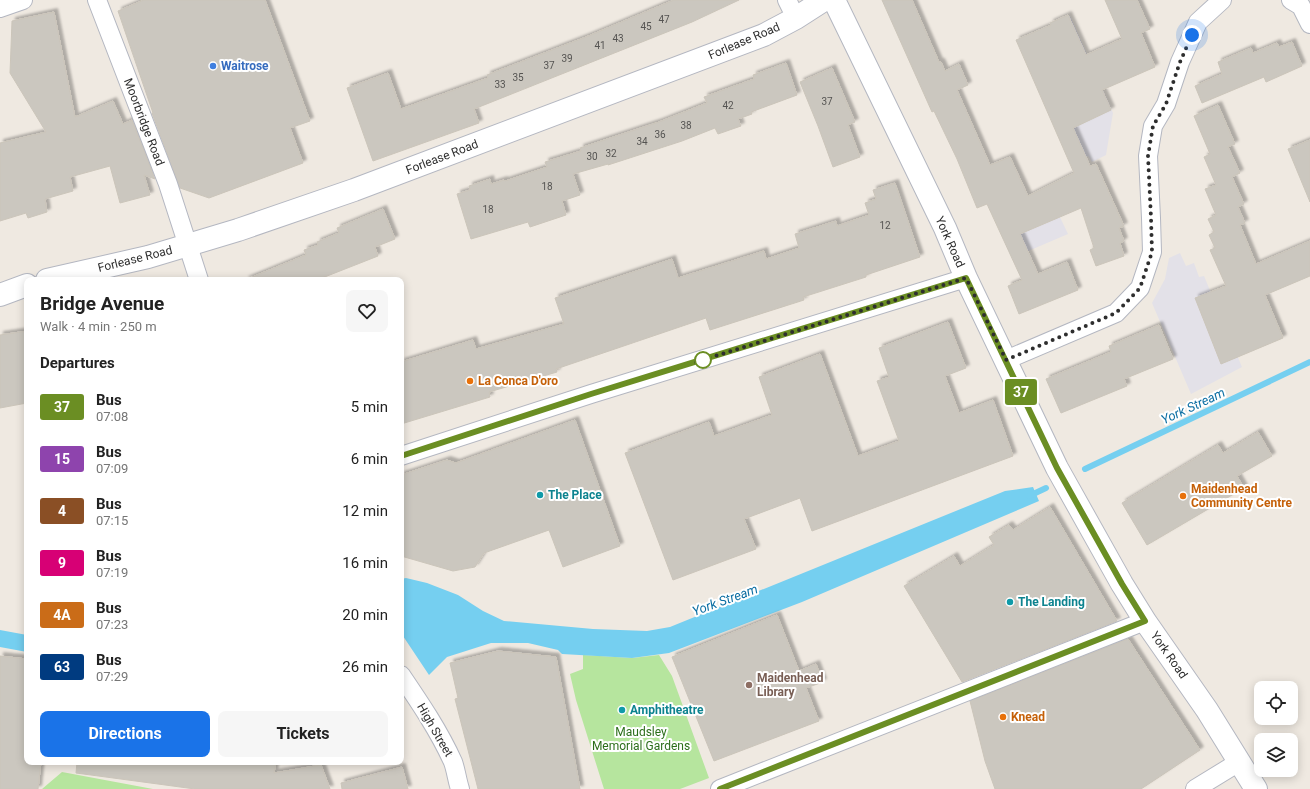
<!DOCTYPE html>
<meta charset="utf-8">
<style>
:root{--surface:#fff;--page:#f6f6f6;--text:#222;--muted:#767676;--accent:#1a73e8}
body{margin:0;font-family:Roboto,sans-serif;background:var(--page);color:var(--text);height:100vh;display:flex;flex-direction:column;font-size:15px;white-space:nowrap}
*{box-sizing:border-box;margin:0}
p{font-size:13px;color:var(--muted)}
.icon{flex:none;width:22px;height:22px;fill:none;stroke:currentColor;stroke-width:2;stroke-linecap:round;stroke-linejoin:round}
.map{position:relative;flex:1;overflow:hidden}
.sheet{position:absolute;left:24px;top:277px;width:380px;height:488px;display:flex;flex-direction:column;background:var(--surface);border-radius:8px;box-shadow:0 2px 10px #0003}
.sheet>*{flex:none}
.badge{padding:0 8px;border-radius:3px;font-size:14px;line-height:26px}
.tools{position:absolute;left:1254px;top:681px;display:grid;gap:8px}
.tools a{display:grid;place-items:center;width:44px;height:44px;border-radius:8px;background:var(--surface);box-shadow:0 2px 10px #0003;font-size:20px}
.you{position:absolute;width:20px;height:20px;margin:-10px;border:3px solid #fff;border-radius:50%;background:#1a73e8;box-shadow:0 0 0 6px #1a73e833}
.map>.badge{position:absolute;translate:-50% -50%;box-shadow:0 0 0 2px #fff}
h2{padding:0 16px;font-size:15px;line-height:36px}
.round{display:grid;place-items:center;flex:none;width:42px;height:42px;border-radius:8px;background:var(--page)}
.overview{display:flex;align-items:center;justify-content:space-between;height:68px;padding:0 16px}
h1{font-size:19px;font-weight:700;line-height:30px}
.button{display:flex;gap:8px;margin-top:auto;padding:8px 16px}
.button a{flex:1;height:46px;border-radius:8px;background:var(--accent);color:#fff;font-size:16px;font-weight:700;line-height:46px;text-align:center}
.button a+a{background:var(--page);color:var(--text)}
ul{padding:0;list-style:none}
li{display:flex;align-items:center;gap:12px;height:52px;padding:0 16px}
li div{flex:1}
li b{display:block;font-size:15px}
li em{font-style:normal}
li .badge{min-width:44px;font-weight:700;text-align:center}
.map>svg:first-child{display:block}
</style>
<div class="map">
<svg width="1310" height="789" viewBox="0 0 1310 789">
<defs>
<filter id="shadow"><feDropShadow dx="3.5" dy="-3.5" stdDeviation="1" flood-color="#0004"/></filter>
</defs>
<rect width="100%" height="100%" fill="#efe9e1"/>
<!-- industrial -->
<path fill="#e3e1e8" d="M 1070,16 L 1113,113 L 1106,155 L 1092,162 L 1088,156 L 1074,163 L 1023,53 Z
M 1058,213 L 1068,234 L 1012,258 L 993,215 Z
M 1180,253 L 1186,266 L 1194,263 L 1199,277 L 1204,276 L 1242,367 L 1191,394 L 1152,303 L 1165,279 L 1169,258 Z"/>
<!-- green -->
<path fill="#b6e59e" d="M 583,655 L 632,658 L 659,655 L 672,676 L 709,778 L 680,789 L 604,789 L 576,700 L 570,674 L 583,669 Z
M 62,772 L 153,789 L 42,789 Z"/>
<!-- water -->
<path fill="#75cff0" d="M 1033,487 L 1039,501 L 802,602 L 669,653 L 632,658 L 562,654 L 558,650 L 528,643 L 491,643 L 447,657 L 429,675 L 401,633 L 401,579 L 406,578 L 427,583 L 458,595 L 483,611 L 504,621 L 593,629 L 647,631 L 670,627 L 1005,491 Z
M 0,630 L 27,635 L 27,652 L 0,647 Z"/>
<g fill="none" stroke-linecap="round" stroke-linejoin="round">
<!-- stream -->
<path stroke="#75cff0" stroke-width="6" d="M 1085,469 L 1310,362
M 1029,496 L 1046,488"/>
</g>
<!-- building -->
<path fill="#cbc7bf" stroke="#cbc5ba" filter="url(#shadow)" d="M 144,0 L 265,0 L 310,121 L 290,128 L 303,163 L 209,198 L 180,188 L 152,113 L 153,113 L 118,11 Z
M 674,0 L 739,0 L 692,22 L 474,109 L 479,123 L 373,161 L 347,88 L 388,73 L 401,109 L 488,78 L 487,75 L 586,37 Z
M 882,0 L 912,0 L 939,62 L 941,62 L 945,71 L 959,64 L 968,85 L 957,90 L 990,165 L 1010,157 L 1028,196 L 1074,173 L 1016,40 L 1051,25 L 1050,23 L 1068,15 L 1086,55 L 1122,39 L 1105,0 L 1137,0 L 1150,29 L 1141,33 L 1155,67 L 1102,90 L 1111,110 L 1073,128 L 1090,166 L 1096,164 L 1124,226 L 1119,228 L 1124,241 L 1120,243 L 1124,256 L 1096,266 L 1090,250 L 1094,248 L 1081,208 L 1020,234 L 1038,274 L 1067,262 L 1078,290 L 1019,314 L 1008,286 L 1022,280 L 987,204 L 977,208 L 957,159 L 934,111 L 932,112 Z
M 54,12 L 75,117 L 113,101 L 123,124 L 132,120 L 155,179 L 144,175 L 150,195 L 120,203 L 110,166 L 70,177 L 73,191 L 45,199 L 47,212 L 28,218 L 26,213 L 0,221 L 0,143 L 46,132 L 10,73 L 12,21 Z
M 1292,42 L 1302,66 L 1266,82 L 1264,77 L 1202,103 L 1195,86 L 1222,74 L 1218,62 L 1251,48 L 1253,53 L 1277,43 L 1279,47 Z
M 786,63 L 797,95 L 751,112 L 752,114 L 738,119 L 741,126 L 718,134 L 715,128 L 682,141 L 608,165 L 608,164 L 573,174 L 580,195 L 562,201 L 566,215 L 530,227 L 528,222 L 471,239 L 457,194 L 470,190 L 469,186 L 490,179 L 491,184 L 504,180 L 505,181 L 547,167 L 545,162 L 581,151 L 580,148 L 659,122 L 707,103 L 704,97 L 754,79 L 753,75 Z
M 832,68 L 855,122 L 848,125 L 860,157 L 833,167 L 818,126 L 800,82 Z
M 1218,105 L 1235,144 L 1228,147 L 1240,173 L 1232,177 L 1244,204 L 1238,207 L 1245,223 L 1240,225 L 1256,264 L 1310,241 L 1310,276 L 1265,295 L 1283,338 L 1221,364 L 1195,298 L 1226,286 L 1210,250 L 1215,248 L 1209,235 L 1214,232 L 1208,219 L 1216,215 L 1205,189 L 1216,185 L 1204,157 L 1210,154 L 1194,116 Z
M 1310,140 L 1310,202 L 1288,149 Z
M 895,183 L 920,257 L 866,275 L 866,277 L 803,297 L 804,300 L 710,330 L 706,318 L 556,369 L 557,372 L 489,392 L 490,397 L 401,424 L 401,362 L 473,340 L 476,349 L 564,324 L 555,298 L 672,259 L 678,278 L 764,251 L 766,259 L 799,248 L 795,234 L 836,221 L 837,226 L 869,215 L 865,203 L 876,199 L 873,190 Z
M 383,209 L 395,239 L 375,247 L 378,256 L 317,280 L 245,280 L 306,255 L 304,250 L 318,245 L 317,242 L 339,233 L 337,228 Z
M 948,322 L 966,368 L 945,376 L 959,413 L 993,400 L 1013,456 L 812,531 L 800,498 L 744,519 L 756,549 L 673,580 L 625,453 L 709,422 L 714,436 L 772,415 L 759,377 L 820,354 L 858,456 L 899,441 L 877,381 L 889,377 L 879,348 Z
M 1159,325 L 1173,359 L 1124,379 L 1127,386 L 1061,413 L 1046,379 L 1111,352 L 1109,346 Z
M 27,331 L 27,403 L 0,408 L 0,335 Z
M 575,420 L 620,546 L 563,567 L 549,530 L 484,553 L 475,567 L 453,571 L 401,556 L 401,475 L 447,460 L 456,463 Z
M 1258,432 L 1272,456 L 1237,476 L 1244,488 L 1147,545 L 1122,503 L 1218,445 L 1223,453 Z
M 1050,507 L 1117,621 L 962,682 L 904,586 L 954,556 L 960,566 L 994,545 L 989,537 L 1009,525 L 1013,530 Z
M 777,615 L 799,671 L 816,664 L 823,682 L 806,688 L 819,721 L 714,761 L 672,657 Z
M 1128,639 L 1200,750 L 1141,789 L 995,789 L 985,761 L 970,701 Z
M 498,651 L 556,657 L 580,789 L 478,789 L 455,699 L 458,698 L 450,663 Z
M 0,656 L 27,659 L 27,762 L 41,762 L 38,789 L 0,789 Z
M 77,762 L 276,762 L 274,773 L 321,765 L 330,789 L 195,789 L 76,773 Z
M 402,767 L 408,789 L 342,789 L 341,783 Z"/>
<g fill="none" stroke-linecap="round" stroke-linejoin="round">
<defs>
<path id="street" d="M 97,0 L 168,184 L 199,280
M 787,0 L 796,18
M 1291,0 L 1301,6 L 1310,24
M 0,8 L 23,0
M 1006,360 L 1116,313 L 1140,288 L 1152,252 L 1151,218 L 1148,156 L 1153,126 L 1166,104 L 1180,62 L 1198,22 L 1222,0
M 401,456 L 591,394 L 966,278
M 401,675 C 420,703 439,731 453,762 C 456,770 457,780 460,789
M 720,789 L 1145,621
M 1195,789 L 1239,762"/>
<path id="secondary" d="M 834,0 L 945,228 L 966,278 L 1057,468 L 1122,584 L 1145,621 L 1207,710 L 1256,789
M 47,280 L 148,257 L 238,230 L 354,190 L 764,35 L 796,18 L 824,0
M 0,295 L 27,285"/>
</defs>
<!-- street casing -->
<use href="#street" stroke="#b4b7c1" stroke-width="20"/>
<!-- secondary casing -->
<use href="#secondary" stroke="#b4b7c1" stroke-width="24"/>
<!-- street -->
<use href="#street" stroke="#fff" stroke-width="18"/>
<!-- secondary -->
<use href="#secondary" stroke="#fff" stroke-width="22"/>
</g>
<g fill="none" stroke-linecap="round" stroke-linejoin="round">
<defs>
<path id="line" d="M 401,456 L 591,394 L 966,278 L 1057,468 L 1122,584 L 1145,621 L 720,789"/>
</defs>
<!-- line casing -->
<use href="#line" stroke="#fff" stroke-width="9"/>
<!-- line -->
<use href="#line" stroke="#6b8e23" stroke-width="6"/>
<!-- walk -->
<path stroke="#2e2e2e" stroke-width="4" stroke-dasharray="0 7.2" d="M 703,360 L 696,362 L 966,278 L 1006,360 L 1116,313 L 1140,288 L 1152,252 L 1151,218 L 1148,156 L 1153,126 L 1166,104 L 1180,62 L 1192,35"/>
</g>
<!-- markers -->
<circle fill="#3f7fe0" stroke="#fff" stroke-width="1.5" cx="213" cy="66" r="4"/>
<circle fill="#fff" stroke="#6b8e23" stroke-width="2" cx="703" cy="360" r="8"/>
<g fill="#e8710a" stroke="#fff" stroke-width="1.5">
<circle cx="470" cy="381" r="4"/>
<circle cx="1183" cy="496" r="4"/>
<circle cx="1003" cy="717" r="4"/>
</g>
<g fill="#0f9aa8" stroke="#fff" stroke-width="1.5">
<circle cx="540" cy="495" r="4"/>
<circle cx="1010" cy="602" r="4"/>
<circle cx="622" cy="710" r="4"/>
</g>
<circle fill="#8d6e63" stroke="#fff" stroke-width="1.5" cx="749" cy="685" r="4"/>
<g text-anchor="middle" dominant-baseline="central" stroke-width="4" stroke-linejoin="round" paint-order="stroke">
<!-- number labels -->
<g font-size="10" fill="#555452">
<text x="664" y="19">47</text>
<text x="646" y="26">45</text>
<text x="618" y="38">43</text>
<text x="600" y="45">41</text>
<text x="567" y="58">39</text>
<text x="549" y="65">37</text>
<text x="518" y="77">35</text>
<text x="500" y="84">33</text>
<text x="827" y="101">37</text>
<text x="728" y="105">42</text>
<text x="686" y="125">38</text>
<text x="660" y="134">36</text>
<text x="642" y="141">34</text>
<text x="611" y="153">32</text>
<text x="592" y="156">30</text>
<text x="547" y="186">18</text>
<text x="488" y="209">18</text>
<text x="885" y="225">12</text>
</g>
<!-- street labels -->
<g font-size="12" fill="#2e2e2e" stroke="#fff">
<text transform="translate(744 41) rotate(-23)">Forlease Road</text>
<text transform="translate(144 122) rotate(69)">Moorbridge Road</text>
<text transform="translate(442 157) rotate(-21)">Forlease Road</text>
<text transform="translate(950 242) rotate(66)">York Road</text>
<text transform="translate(135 259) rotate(-14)">Forlease Road</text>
<text transform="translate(1169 655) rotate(55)">York Road</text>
<text transform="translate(435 730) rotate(60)">High Street</text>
</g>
<!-- shop labels -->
<g font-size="12" font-weight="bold" fill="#366cbe" stroke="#fff" text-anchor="start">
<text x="221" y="66">Waitrose</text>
</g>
<!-- food labels -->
<g font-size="12" font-weight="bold" fill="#c56008" stroke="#fff" text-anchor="start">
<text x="478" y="381">La Conca D'oro</text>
<text x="1191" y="489">Maidenhead<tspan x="1191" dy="14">Community Centre</tspan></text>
<text x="1011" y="717">Knead</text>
</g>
<!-- culture labels -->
<g font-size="12" font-weight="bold" fill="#0d838f" stroke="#fff" text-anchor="start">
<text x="548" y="495">The Place</text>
<text x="1018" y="602">The Landing</text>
<text x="630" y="710">Amphitheatre</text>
</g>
<!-- education labels -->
<g font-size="12" font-weight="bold" fill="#785e54" stroke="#fff" text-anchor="start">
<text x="757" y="678">Maidenhead<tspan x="757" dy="14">Library</tspan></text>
</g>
<!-- park labels -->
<g font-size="12" fill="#2c6e1b" stroke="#fff">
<text x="641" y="732">Maudsley<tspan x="641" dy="14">Memorial Gardens</tspan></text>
</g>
<!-- water labels -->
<g font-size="13" font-style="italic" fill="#0d6fa3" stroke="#fff">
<text transform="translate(1193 406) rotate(-25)">York Stream</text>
<text transform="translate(725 600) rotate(-20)">York Stream</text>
</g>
</g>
</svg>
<div class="tools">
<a><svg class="icon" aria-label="locate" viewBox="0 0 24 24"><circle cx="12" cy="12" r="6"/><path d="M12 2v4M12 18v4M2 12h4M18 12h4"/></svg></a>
<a><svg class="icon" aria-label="layers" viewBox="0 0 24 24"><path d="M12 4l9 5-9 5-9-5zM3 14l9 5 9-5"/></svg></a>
</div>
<div class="you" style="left:1192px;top:35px"></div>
<b class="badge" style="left:1021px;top:392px;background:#6b8e23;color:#fff">37</b>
<section class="sheet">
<div class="overview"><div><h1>Bridge Avenue</h1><p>Walk · 4 min · 250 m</p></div><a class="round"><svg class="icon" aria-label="heart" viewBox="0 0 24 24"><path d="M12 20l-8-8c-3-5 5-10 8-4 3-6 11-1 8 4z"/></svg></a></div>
<h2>Departures</h2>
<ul>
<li><span class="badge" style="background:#6b8e23;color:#fff">37</span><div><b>Bus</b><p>07:08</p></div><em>5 min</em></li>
<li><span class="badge" style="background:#8e44ad;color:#fff">15</span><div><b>Bus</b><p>07:09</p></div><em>6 min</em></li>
<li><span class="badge" style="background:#8a4f25;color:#fff">4</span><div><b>Bus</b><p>07:15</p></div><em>12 min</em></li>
<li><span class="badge" style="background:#d70075;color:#fff">9</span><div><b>Bus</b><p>07:19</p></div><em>16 min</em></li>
<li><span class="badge" style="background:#ca6c18;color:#fff">4A</span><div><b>Bus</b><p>07:23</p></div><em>20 min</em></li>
<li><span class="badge" style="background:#003b80;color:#fff">63</span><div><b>Bus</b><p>07:29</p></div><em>26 min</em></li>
</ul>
<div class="button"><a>Directions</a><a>Tickets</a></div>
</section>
</div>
